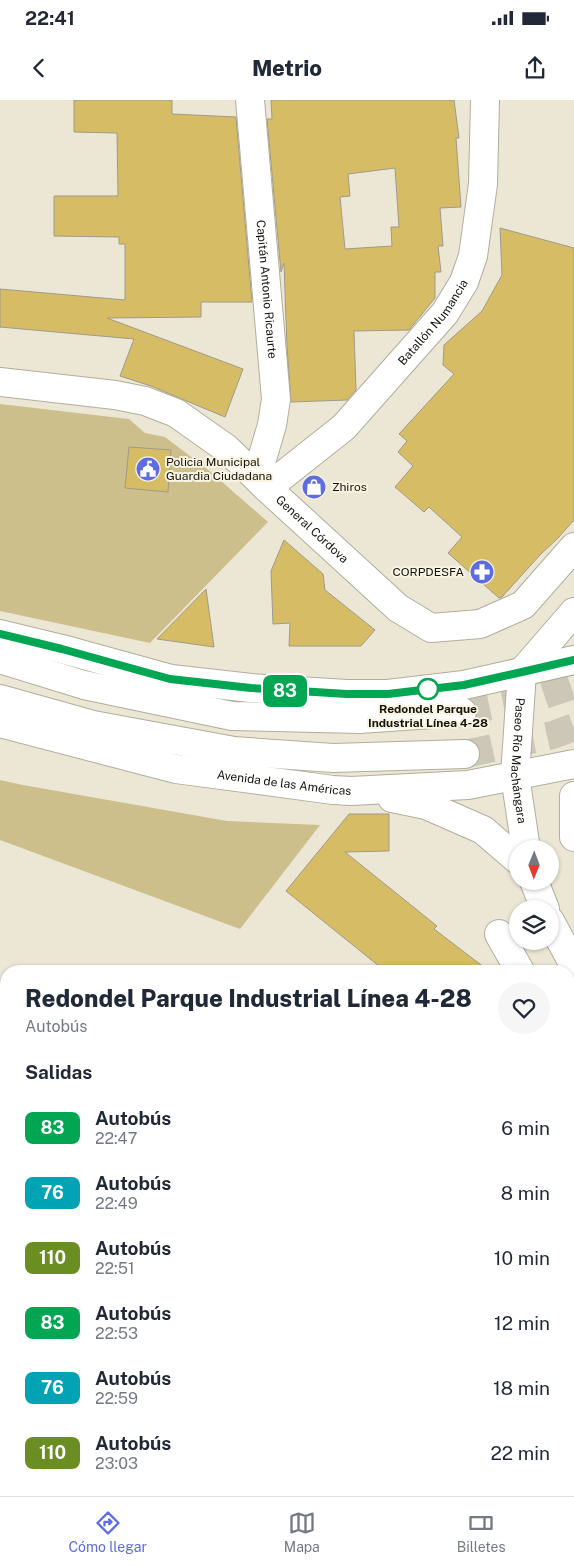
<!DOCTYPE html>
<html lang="es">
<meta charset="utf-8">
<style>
:root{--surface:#fff;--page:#f6f6f7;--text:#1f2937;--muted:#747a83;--line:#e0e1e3;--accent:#5d6ce3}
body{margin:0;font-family:"Public Sans",sans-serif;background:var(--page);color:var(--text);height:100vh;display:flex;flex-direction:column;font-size:19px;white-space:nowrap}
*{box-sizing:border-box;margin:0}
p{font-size:16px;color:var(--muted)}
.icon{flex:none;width:28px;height:28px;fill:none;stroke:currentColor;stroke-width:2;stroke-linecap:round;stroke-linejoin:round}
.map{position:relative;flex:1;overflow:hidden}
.sheet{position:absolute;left:0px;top:865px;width:575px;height:531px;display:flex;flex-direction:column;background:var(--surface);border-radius:20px 20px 0 0;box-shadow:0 1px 4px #0004}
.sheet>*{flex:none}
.badge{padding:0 10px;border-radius:8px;font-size:18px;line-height:32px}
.needle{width:32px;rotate:181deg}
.controls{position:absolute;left:509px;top:740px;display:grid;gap:10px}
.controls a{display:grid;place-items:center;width:50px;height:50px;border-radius:50%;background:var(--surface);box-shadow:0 1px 4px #0004;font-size:25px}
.map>.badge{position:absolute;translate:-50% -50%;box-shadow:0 0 0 2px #fff}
h2{padding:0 25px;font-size:19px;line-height:45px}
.round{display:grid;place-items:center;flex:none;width:52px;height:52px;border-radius:26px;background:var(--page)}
.head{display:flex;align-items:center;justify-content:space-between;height:85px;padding:0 25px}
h1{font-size:24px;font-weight:800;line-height:38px}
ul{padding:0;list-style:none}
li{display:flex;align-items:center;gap:15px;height:65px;padding:0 25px}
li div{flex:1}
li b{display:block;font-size:19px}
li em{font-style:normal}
li .badge{min-width:55px;font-weight:700;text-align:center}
.status{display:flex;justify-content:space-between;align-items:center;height:35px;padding:0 25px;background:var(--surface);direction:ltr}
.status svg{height:14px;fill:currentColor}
header{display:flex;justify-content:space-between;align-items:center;height:65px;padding:0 25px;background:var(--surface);font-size:22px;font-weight:800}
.dock{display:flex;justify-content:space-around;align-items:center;height:70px;border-top:1px solid var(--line);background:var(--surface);font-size:14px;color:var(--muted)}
.dock a{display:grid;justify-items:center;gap:2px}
.dock .active{color:var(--accent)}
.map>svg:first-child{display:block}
</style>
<div class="status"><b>22:41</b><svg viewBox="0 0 49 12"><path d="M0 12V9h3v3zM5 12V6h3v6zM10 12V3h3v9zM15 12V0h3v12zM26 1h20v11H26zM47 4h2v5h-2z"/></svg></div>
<header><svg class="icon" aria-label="back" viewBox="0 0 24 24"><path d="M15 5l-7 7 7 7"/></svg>Metrio<svg class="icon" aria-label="share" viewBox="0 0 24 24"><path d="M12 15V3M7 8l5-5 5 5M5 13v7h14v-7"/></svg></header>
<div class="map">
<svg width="574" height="1396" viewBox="0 0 574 1396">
<rect width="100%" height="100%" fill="#ece7d4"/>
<!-- green -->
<path fill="#cdbf8b" d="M 0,304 L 129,319 L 145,333 L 165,337 L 186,353 L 206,368 L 268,422 L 150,543 L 0,511 Z
M 0,680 L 23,685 L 227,721 L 320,725 L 240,829 L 0,740 Z"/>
<!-- building -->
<path fill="#d6bd65" stroke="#9f9a89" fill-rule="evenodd" d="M 74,0 L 172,0 L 172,14 L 236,17 L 252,202 L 201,202 L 201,217 L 107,218 L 243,269 L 225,317 L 151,286 L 120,276 L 134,239 L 0,227 L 0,189 L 125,200 L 125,144 L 119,144 L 119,137 L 54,136 L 54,96 L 118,96 L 117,33 L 74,32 Z
M 271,0 L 454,0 L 459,38 L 456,38 L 461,107 L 440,108 L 443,146 L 438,146 L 441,172 L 435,172 L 435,198 L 409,230 L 354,231 L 356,290 L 347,300 L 291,302 L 287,247 L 284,163 L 281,172 L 267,19 L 272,19 ZM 395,68 L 399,127 L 391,127 L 392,146 L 345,149 L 340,97 L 350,96 L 348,74 Z
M 500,128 L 574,148 L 574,420 L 558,438 L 540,455 L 502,497 L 499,498 L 448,453 L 462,437 L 429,407 L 424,412 L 395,387 L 413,366 L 398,352 L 407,341 L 399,334 L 454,274 L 443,265 L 444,245 L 482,211 L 502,175 Z
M 129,347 L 171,350 L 168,392 L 125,388 Z
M 284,440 L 323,474 L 325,490 L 375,530 L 361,546 L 289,546 L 290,523 L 273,524 L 271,471 Z
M 206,489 L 214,547 L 157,539 Z
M 349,714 L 389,714 L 389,751 L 345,752 L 437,826 L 434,829 L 489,871 L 385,871 L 286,791 Z"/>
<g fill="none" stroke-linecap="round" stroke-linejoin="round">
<!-- major-tunnel -->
<path stroke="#ccc7b6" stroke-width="28" stroke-dasharray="28 14" stroke-linecap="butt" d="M 462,612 L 544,595 L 574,585
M 465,654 L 553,635 L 574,627"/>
<defs>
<g id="minor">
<path id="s1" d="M 250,0 L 276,299 L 272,325 L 257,376"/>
<path id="s2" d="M 0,282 L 115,295 L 145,301 L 176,313 L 227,349 L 267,388 L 398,508 L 431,528 L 480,524 L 523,505 L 574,447"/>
<path id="s3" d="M 267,388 L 344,327 L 445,213 L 464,182 L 473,156 L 483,84 L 485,0"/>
<path d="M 522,572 L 574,512"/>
<path d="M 499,834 L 520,871"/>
<path d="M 0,1184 L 6,1176"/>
<path d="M 569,1361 L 574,1355"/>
</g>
<g id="major">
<path d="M 0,534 L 62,549 L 171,579 L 251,588 L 347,594 L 388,594 L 464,585 L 574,560"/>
<path d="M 0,559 L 84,585 L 232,616 L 359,619 L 462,612"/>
<path id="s4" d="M 522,572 L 515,676 L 526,749"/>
<path d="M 0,599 L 93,625 L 234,651 L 333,658 L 465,654"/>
<path id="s5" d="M 0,623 L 176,669 L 333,690 L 351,691 L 468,685 L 574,664"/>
<path d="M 574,696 L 574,737"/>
<path d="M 392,698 L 426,705 L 483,730 L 518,760"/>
<path d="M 534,781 L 545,809"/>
<path d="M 550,821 L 574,865"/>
</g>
</defs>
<!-- minor casing -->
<use href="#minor" stroke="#b2ad9c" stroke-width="30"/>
<!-- major casing -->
<use href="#major" stroke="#b2ad9c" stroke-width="30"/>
<!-- minor -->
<use href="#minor" stroke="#fff" stroke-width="28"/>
<!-- major -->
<use href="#major" stroke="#fff" stroke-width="28"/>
</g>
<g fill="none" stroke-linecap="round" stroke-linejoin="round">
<defs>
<path id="line" d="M 0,534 L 62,549 L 170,579 L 251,588 L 347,594 L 388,594 L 464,585 L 522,572 L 574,560"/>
</defs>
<!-- line casing -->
<use href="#line" stroke="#fff" stroke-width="11"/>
<!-- line -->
<use href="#line" stroke="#00a651" stroke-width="8"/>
</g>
<!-- icons -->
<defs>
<symbol id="civic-disc" viewBox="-11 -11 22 22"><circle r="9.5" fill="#5d6ce3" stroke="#f9f4e1"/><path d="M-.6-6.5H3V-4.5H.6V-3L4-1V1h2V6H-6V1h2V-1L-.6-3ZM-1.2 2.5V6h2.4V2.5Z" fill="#fff"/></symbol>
<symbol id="shop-disc" viewBox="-11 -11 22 22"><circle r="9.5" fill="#5d6ce3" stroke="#f9f4e1"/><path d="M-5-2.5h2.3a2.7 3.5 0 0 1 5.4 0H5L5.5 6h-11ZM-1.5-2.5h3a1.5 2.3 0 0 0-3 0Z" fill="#fff"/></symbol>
<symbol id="pharmacy-disc" viewBox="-11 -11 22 22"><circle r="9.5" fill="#5d6ce3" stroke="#f9f4e1"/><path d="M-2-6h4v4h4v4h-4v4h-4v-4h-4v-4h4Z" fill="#fff"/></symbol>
</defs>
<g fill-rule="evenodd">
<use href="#civic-disc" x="134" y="355" width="28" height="28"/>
<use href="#shop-disc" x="300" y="373" width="28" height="28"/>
<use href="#pharmacy-disc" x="468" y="458" width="28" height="28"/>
</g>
<!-- markers -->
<circle fill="#fff" stroke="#00a651" stroke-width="2.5" cx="428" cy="589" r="10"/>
<g text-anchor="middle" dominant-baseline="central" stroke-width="4" stroke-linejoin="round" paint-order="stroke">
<!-- street labels -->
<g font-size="12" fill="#15130d" stroke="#f9f4e1">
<text stroke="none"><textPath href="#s1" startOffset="190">Capitán Antonio Ricaurte</textPath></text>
<text stroke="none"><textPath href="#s3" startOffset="236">Batallón Numancia</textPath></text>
<text stroke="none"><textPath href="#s2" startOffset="359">General Córdova</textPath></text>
<text stroke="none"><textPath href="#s4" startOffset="89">Paseo Río Machángara</textPath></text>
<text stroke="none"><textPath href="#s5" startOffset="291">Avenida de las Américas</textPath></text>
</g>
<!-- poi labels -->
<g font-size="12" fill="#15130d" stroke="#f9f4e1" text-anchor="start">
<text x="166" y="362">Policia Municipal<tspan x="166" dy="14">Guardia Ciudadana</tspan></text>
<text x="332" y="387">Zhiros</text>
<text x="464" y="472" text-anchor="end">CORPDESFA</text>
</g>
<!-- stop labels -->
<g font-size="12" font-weight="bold" fill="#15130d" stroke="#f9f4e1">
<text x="428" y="609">Redondel Parque<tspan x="428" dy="14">Industrial Línea 4-28</tspan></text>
</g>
</g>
</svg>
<div class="controls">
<a><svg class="needle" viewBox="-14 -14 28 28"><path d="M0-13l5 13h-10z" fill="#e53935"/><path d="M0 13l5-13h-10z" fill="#747a83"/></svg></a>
<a><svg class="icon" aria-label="layers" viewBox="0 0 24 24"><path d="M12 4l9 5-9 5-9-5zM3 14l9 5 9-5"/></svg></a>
</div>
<b class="badge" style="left:285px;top:591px;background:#00a651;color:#fff">83</b>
<section class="sheet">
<div class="head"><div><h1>Redondel Parque Industrial Línea 4-28</h1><p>Autobús</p></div><a class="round"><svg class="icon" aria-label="heart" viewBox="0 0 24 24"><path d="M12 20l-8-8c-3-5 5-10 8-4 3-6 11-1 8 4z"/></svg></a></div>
<h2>Salidas</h2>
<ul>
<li><span class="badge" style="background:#00a651;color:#fff">83</span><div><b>Autobús</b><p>22:47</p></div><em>6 min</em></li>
<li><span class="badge" style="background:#00a3b4;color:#fff">76</span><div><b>Autobús</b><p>22:49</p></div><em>8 min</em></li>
<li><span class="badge" style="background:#6b8e23;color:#fff">110</span><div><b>Autobús</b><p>22:51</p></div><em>10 min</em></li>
<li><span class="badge" style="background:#00a651;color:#fff">83</span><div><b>Autobús</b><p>22:53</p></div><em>12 min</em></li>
<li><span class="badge" style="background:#00a3b4;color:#fff">76</span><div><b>Autobús</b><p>22:59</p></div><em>18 min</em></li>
<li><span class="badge" style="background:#6b8e23;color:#fff">110</span><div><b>Autobús</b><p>23:03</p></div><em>22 min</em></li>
</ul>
</section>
</div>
<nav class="dock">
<a class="active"><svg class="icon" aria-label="directions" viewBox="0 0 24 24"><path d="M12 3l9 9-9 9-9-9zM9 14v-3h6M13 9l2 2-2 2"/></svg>Cómo llegar</a>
<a><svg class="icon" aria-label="map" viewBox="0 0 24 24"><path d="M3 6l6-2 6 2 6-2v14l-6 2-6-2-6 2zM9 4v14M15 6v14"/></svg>Mapa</a>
<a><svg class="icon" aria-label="tickets" viewBox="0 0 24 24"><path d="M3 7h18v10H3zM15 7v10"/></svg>Billetes</a>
</nav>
